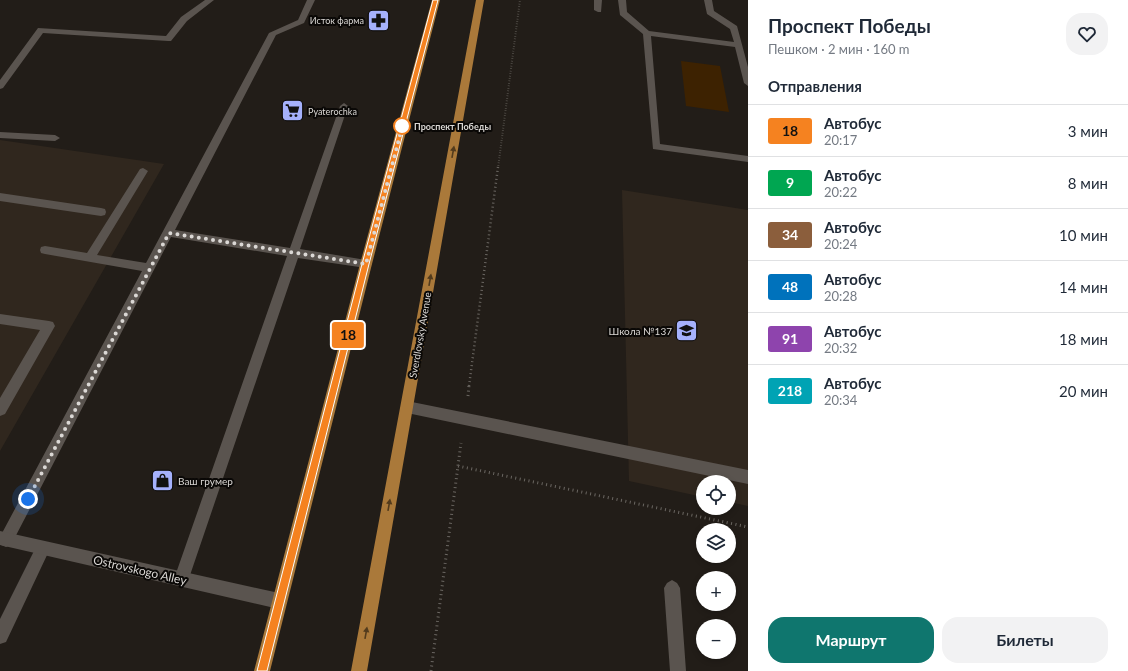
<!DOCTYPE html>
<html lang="ru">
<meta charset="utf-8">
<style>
:root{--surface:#fff;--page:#f2f2f3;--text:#1f2937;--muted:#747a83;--line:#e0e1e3;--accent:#0f766e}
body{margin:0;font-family:Lato,sans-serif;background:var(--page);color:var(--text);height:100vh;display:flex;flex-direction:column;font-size:15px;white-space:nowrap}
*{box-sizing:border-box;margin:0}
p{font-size:13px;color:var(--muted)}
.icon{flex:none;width:22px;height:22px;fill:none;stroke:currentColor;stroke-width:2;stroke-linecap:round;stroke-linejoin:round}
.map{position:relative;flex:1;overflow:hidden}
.panel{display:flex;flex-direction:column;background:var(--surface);width:380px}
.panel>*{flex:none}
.badge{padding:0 8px;border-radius:3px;font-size:14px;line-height:26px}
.buttons{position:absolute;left:696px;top:475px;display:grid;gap:8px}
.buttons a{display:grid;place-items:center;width:40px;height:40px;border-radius:50%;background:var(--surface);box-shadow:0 2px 6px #0003;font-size:20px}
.you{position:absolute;width:20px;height:20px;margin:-10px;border:3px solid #fff;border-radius:50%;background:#1a73e8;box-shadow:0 0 0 6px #1a73e833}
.map>.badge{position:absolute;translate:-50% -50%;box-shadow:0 0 0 2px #fff}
h2{padding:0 20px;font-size:15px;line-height:36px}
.round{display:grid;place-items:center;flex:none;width:42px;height:42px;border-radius:16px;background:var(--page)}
.headline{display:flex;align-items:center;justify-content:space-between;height:68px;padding:0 20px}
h1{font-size:19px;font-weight:700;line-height:30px}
.action{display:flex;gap:8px;margin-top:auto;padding:8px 20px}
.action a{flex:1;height:46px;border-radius:16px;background:var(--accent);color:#fff;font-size:16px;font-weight:700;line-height:46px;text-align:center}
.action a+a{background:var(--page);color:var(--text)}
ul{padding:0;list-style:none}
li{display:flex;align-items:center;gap:12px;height:52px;padding:0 20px;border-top:1px solid var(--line)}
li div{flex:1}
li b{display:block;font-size:15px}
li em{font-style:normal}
li .badge{min-width:44px;font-weight:700;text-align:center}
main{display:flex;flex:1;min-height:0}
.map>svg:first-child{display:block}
</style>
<main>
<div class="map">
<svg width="748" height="671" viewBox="0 0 748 671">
<rect width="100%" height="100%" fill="#221d18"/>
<!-- built -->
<path fill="#30271e" d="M 0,140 L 164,164 L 0,451 Z
M 622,190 L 748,210 L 748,506 L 729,502 L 729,482 L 703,482 L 703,497 L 629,481 Z"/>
<!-- green -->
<path fill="#3d2201" d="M 681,61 L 720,66 L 729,112 L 686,106 Z"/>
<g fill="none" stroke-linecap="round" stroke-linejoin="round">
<!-- path-far2 -->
<path stroke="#6b6762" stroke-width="2" stroke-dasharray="0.5 2" stroke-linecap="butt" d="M 498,168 L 520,0"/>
<!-- path-far1 -->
<path stroke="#6b6762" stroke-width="2.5" stroke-dasharray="1 3" stroke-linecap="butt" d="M 469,386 L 498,167"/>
<!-- path -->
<path stroke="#6b6762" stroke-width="3" stroke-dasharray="1 3.5" stroke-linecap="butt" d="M 468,396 L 469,385
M 458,466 L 748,527
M 431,671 L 461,443"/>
<!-- lane -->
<path fill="#5a544f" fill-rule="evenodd" d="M 205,0 L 214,0 L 187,21 L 171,41 L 168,41 L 43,33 L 3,88 L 0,89 L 0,80 L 38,28 L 166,36 L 181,17 Z
M 307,0 L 315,0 L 304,23 L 276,35 L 175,230 L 290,248 L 340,106 L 344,103 L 348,106 L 300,249 L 366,260 L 370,261 L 372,264 L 370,267 L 366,268 L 298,258 L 187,584 L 182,587 L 177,584 L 174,579 L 287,256 L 171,237 L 11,545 L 6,547 L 1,545 L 1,535 L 142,271 L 45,254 L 41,253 L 40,250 L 41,247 L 45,246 L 87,253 L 140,169 L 143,168 L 148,171 L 97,255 L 146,263 L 269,33 L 298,20 Z
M 594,0 L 602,0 L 601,12 L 598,12 L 594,10 Z
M 618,0 L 626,0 L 627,12 L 649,31 L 734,42 L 730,29 L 707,14 L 704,0 L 712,0 L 714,11 L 737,26 L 748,67 L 748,86 L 744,83 L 735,47 L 651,36 L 660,144 L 748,156 L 748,162 L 653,149 L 643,34 L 620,15 Z
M 0,132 L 55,135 L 60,138 L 55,141 L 0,138 Z
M 0,193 L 101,208 L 105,209 L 106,212 L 105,215 L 101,216 L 0,201 Z
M 0,314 L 49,321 L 53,322 L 55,326 L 5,414 L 0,416 L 0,398 L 40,330 L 0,324 Z
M 407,401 L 748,470 L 748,484 L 407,413 L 402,411 L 401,407 L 402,403 Z
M 43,541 L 48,543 L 50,548 L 48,553 L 6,642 L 0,644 L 0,619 L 38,543 Z
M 672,580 L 677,583 L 680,588 L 686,671 L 670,671 L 664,588 L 667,583 Z"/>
<!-- street -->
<path fill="#5a544f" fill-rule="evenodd" d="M 0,531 L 279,593 L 285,595 L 287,601 L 285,607 L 279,609 L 0,545 Z"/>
<!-- primary -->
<path fill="#aa793a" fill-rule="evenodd" d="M 432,0 L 440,0 L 372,264 L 270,671 L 254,671 L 360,264 Z
M 476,0 L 484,0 L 367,671 L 351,671 Z"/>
</g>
<!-- one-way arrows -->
<defs><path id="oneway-solid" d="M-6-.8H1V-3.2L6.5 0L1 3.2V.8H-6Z"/></defs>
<g fill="#523b1d">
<use href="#oneway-solid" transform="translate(453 152) rotate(-80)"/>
<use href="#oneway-solid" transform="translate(430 280) rotate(-80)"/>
<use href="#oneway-solid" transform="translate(389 505) rotate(-80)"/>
<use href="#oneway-solid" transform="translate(366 633) rotate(-80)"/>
</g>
<!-- line -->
<path fill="#f58220" stroke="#fff" d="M 433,0 L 438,0 L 369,264 L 267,671 L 257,671 L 362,264 Z"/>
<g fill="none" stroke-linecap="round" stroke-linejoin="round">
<!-- walk -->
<path stroke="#dbd8d5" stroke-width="4" stroke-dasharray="0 7.2" d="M 28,499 L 169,233 L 366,264 L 404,120 L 402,126"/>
</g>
<!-- icons -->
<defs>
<symbol id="pharmacy-square" viewBox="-11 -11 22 22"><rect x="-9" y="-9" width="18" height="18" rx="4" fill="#a5b1fc" stroke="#0a0806"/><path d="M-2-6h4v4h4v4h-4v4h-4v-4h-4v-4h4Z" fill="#111"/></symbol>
<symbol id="supermarket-square" viewBox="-11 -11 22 22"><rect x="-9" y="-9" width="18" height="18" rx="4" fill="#a5b1fc" stroke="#0a0806"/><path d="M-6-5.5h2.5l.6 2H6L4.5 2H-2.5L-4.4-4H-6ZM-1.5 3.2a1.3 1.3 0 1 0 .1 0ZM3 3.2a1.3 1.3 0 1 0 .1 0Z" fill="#111"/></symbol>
<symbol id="school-square" viewBox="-11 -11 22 22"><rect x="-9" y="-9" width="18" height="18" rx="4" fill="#a5b1fc" stroke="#0a0806"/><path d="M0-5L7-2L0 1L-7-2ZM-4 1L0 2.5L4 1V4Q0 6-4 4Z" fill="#111"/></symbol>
<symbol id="shop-square" viewBox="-11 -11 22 22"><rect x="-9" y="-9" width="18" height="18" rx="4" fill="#a5b1fc" stroke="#0a0806"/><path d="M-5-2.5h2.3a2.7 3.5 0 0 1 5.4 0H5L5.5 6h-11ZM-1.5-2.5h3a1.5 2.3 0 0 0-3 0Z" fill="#111"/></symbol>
</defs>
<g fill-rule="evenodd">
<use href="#pharmacy-square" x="366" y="8" width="25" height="25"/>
<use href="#supermarket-square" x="280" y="98" width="25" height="25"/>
<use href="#school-square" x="674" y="318" width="25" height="25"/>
<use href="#shop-square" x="150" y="468" width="25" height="25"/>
</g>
<!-- markers -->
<circle fill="#fff" stroke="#f58220" stroke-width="2" cx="402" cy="126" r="8"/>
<g text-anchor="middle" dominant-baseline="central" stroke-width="4" stroke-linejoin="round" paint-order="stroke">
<!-- far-poi labels -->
<g font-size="9" fill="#dbd8d5" stroke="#0a0806" text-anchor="end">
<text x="364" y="20">Исток фарма</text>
<text x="308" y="111" text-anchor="start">Pyaterochka</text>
</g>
<!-- far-stop labels -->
<g font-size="9" font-weight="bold" fill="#dbd8d5" stroke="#0a0806" text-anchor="start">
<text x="414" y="126">Проспект Победы</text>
</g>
<!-- poi labels -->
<g font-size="10" fill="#dbd8d5" stroke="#0a0806" text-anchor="end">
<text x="672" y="331">Школа №137</text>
<text x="178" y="481" text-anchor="start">Ваш грумер</text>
</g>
<!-- street labels -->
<g font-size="10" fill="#dbd8d5" stroke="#0a0806">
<text transform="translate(420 335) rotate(-80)">Sverdlovsky Avenue</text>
</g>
<!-- near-street labels -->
<g font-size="12" fill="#dbd8d5" stroke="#0a0806">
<text transform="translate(140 570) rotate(13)">Ostrovskogo Alley</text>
</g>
</g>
</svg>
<div class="buttons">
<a><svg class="icon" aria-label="locate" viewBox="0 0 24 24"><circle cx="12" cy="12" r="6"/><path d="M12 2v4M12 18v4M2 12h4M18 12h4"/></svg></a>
<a><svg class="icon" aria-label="layers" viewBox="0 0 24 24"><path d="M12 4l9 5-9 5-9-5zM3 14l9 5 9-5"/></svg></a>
<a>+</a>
<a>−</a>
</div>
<div class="you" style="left:28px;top:499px"></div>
<b class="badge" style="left:348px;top:335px;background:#f58220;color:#111">18</b>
</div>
<section class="panel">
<div class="headline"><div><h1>Проспект Победы</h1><p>Пешком · 2 мин · 160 m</p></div><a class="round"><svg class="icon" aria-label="heart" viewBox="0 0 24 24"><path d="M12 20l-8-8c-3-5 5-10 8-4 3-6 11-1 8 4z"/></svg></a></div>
<h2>Отправления</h2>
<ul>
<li><span class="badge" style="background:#f58220;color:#111">18</span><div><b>Автобус</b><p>20:17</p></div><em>3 мин</em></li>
<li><span class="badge" style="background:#00a651;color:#fff">9</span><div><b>Автобус</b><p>20:22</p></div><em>8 мин</em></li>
<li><span class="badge" style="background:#8b5e3c;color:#fff">34</span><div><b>Автобус</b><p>20:24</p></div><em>10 мин</em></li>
<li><span class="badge" style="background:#0072bc;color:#fff">48</span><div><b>Автобус</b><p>20:28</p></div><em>14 мин</em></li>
<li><span class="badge" style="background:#8e44ad;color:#fff">91</span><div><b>Автобус</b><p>20:32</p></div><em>18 мин</em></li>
<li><span class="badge" style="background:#00a3b4;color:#fff">218</span><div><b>Автобус</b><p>20:34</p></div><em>20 мин</em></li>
</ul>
<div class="action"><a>Маршрут</a><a>Билеты</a></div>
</section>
</main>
